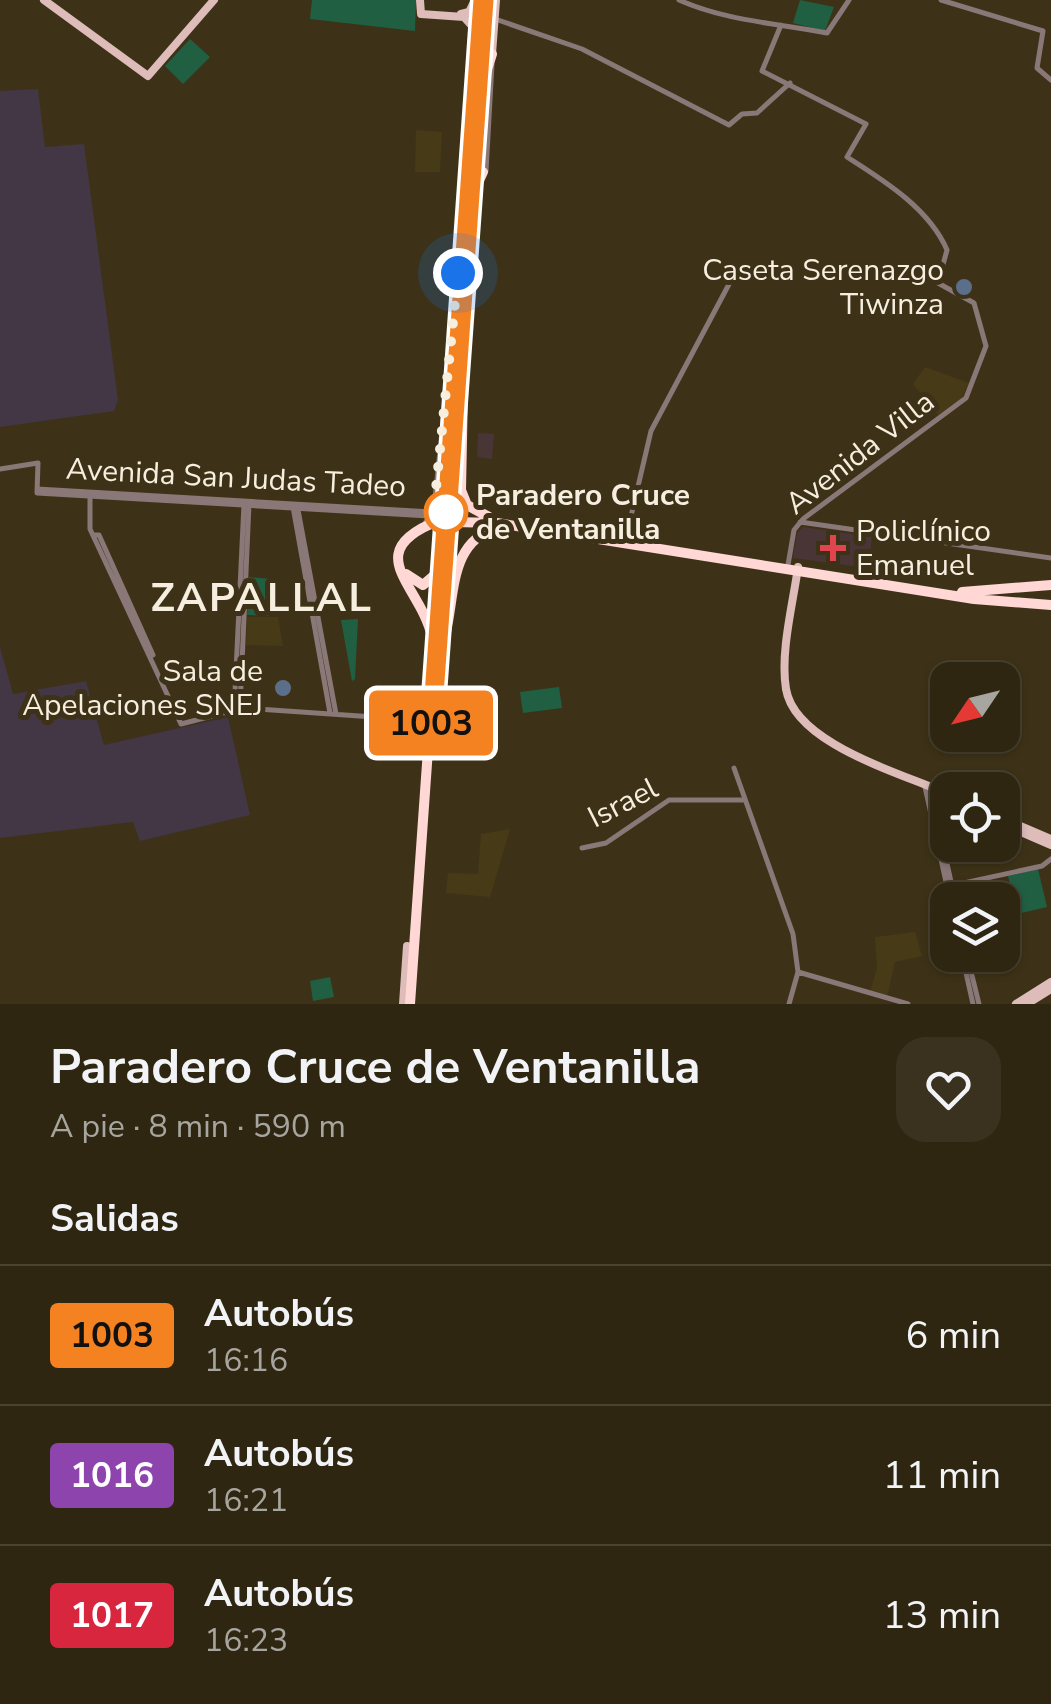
<!DOCTYPE html>
<html lang="es">
<meta charset="utf-8">
<style>
:root{--surface:#2e2611;--page:#3a321f;--text:#f1f3f6;--muted:#a7a59f;--line:#494331}
body{margin:0;font-family:"Nunito Sans",sans-serif;background:var(--page);color:var(--text);height:100vh;display:flex;flex-direction:column;font-size:38px;white-space:nowrap}
*{box-sizing:border-box;margin:0}
p{font-size:32px;color:var(--muted)}
.icon{flex:none;width:55px;height:55px;fill:none;stroke:currentColor;stroke-width:2;stroke-linecap:round;stroke-linejoin:round}
.map{position:relative;height:1004px;overflow:hidden}
.panel{display:flex;flex-direction:column;background:var(--surface);flex:1}
.panel>*{flex:none}
.badge{padding:0 20px;border-radius:8px;font-size:35px;line-height:65px}
.needle{width:65px;rotate:235deg}
.tools{position:absolute;left:930px;top:662px;display:grid;gap:20px}
.tools a{display:grid;place-items:center;width:90px;height:90px;border-radius:20px;background:var(--surface);box-shadow:0 2px 8px #0004,0 0 0 2px var(--line);font-size:50px}
.you{position:absolute;width:50px;height:50px;margin:-25px;border:8px solid #fff;border-radius:50%;background:#1a73e8;box-shadow:0 0 0 15px #1a73e833}
.map>.badge{position:absolute;translate:-50% -50%;box-shadow:0 0 0 5px #fff}
h2{padding:0 50px;font-size:38px;line-height:90px}
.round{display:grid;place-items:center;flex:none;width:105px;height:105px;border-radius:30px;background:var(--page)}
.overview{display:flex;align-items:center;justify-content:space-between;height:170px;padding:0 50px}
h1{font-size:48px;font-weight:700;line-height:75px}
ul{padding:0;list-style:none}
li{display:flex;align-items:center;gap:30px;height:140px;padding:0 50px;border-top:2px solid var(--line)}
li div{flex:1}
li b{display:block;font-size:38px}
li em{font-style:normal}
li .badge{min-width:110px;font-weight:700;text-align:center}
.map>svg:first-child{display:block}
</style>
<div class="map">
<svg width="1051" height="1004" viewBox="0 0 1051 1004">
<rect width="100%" height="100%" fill="#3d3217"/>
<!-- built -->
<path fill="#473a17" d="M 416,130 L 442,132 L 440,172 L 415,172 Z
M 925,367 L 969,383 L 960,401 L 938,415 L 913,384 Z
M 247,617 L 278,617 L 283,646 L 246,645 Z
M 510,829 L 490,897 L 446,893 L 448,873 L 478,874 L 481,834 Z
M 915,932 L 922,956 L 895,962 L 887,997 L 870,992 L 877,968 L 875,937 Z"/>
<!-- industrial -->
<path fill="#433645" d="M 38,89 L 45,147 L 84,144 L 118,400 L 114,411 L 0,427 L 0,91 Z
M 0,647 L 13,694 L 86,681 L 104,745 L 228,717 L 250,815 L 140,841 L 133,822 L 0,838 Z"/>
<!-- medical -->
<path fill="#4a3536" d="M 478,433 L 494,434 L 492,459 L 477,457 Z
M 803,527 L 872,537 L 868,568 L 793,558 L 797,533 Z"/>
<!-- green -->
<path fill="#215f43" d="M 312,0 L 416,0 L 415,31 L 310,19 Z
M 800,0 L 834,7 L 825,31 L 793,23 Z
M 190,39 L 210,57 L 183,84 L 165,66 Z
M 249,577 L 271,579 L 278,616 L 247,615 Z
M 358,619 L 355,679 L 352,681 L 341,620 Z
M 559,687 L 562,708 L 523,713 L 520,692 Z
M 1038,869 L 1047,907 L 1017,914 L 1008,876 Z
M 330,977 L 334,997 L 313,1001 L 310,981 Z"/>
<g fill="none" stroke-linecap="round" stroke-linejoin="round">
<!-- minor -->
<path stroke="#897877" stroke-width="5" d="M 679,0 C 726,21 776,23 827,33 L 849,0
M 941,0 L 1043,31 L 1037,68 L 1051,80
M 495,19 L 582,49 L 729,125 L 742,114 L 757,113 L 790,83
M 781,25 L 762,71 L 866,124 L 847,157 C 883,180 929,208 947,250 L 938,283 L 974,303 L 986,346 L 966,398 L 803,519 L 794,530 L 788,565
M 486,171 L 492,64
M 461,209 L 471,53
M 0,469 L 38,463 L 37,493 L 429,516
M 37,489 L 432,512
M 90,495 L 90,529 L 181,724
M 293,507 L 330,713
M 298,510 L 336,714
M 800,522 L 1051,558
M 424,525 L 434,508 L 452,335
M 93,535 L 99,535 L 153,655
M 625,542 L 651,431 L 736,271 L 733,267
M 240,708 L 249,504
M 234,713 L 244,504
M 181,724 L 243,708 L 432,721
M 734,768 L 793,934 L 798,972 L 789,1004
M 930,786 L 955,900
M 925,787 L 950,900
M 582,848 L 606,843 L 669,800 L 745,800
M 950,886 L 1042,866 L 1051,859
M 962,955 L 973,1004
M 967,955 L 979,1004
M 798,972 L 908,1004"/>
<!-- major -->
<path stroke="#ddbcba" stroke-width="8" d="M 44,0 L 148,76 L 214,0
M 420,0 L 421,14 L 464,17 L 473,27
M 461,14 L 469,12 L 474,2
M 471,53 L 473,23
M 492,54 L 496,0
M 798,567 C 793,604 780,652 786,689 C 795,744 901,773 948,794
M 1002,818 L 1051,839
M 1002,824 L 1051,845
M 403,1004 L 407,946
M 1016,1004 L 1051,982
M 1027,1004 L 1051,989"/>
<!-- highway -->
<path stroke="#ffd7d4" stroke-width="10" d="M 480,92 L 492,54
M 471,198 L 483,172
M 464,339 L 461,490 L 467,505 L 489,517
M 454,522 L 497,523 L 974,599 L 1051,605
M 406,574 L 423,585 L 438,572
M 962,592 L 1051,585
M 432,637 C 421,585 357,552 440,520
M 439,653 C 459,611 441,543 499,527
M 410,1004 L 481,0"/>
</g>
<g fill="none" stroke-linecap="round" stroke-linejoin="round">
<defs>
<path id="line" d="M 481,0 L 430,724 L 434,723 L 486,0"/>
</defs>
<!-- line casing -->
<use href="#line" stroke="#fff" stroke-width="22"/>
<!-- line -->
<use href="#line" stroke="#f58220" stroke-width="15"/>
<!-- walk -->
<path stroke="#f6efdf" stroke-width="10" stroke-dasharray="0 18" d="M 446,512 L 434,508 L 458,273"/>
</g>
<!-- markers -->
<g fill="#5c6f8a" stroke="#3d3217" stroke-width="4">
<circle cx="964" cy="287" r="10"/>
<circle cx="283" cy="688" r="10"/>
</g>
<circle fill="#fff" stroke="#f58220" stroke-width="5" cx="446" cy="512" r="20"/>
<path fill="#e0444e" stroke="#3d3217" stroke-width="4" d="M828 533h10v10h10v10h-10v10h-10v-10h-10v-10h10z"/>
<g text-anchor="middle" dominant-baseline="central" stroke-width="10" stroke-linejoin="round" paint-order="stroke">
<!-- poi labels -->
<g font-size="30" fill="#f6efdf" stroke="#3d3217" text-anchor="end">
<text x="944" y="270">Caseta Serenazgo<tspan x="944" dy="34">Tiwinza</tspan></text>
<text x="856" y="531" text-anchor="start">Policlínico<tspan x="856" dy="34">Emanuel</tspan></text>
<text x="263" y="671">Sala de<tspan x="263" dy="34">Apelaciones SNEJ</tspan></text>
</g>
<!-- street labels -->
<g font-size="30" fill="#f6efdf" stroke="#3d3217">
<text transform="translate(860 453) rotate(-38)">Avenida Villa</text>
<text transform="translate(236 478) rotate(3)">Avenida San Judas Tadeo</text>
<text transform="translate(623 803) rotate(-27)">Israel</text>
</g>
<!-- stop labels -->
<g font-size="30" font-weight="bold" fill="#f6efdf" stroke="#3d3217" text-anchor="start">
<text x="476" y="495">Paradero Cruce<tspan x="476" dy="34">de Ventanilla</tspan></text>
</g>
<!-- district labels -->
<g font-size="40" font-weight="bold" letter-spacing="2.5" fill="#f6efdf" stroke="#3d3217">
<text x="262" y="598">ZAPALLAL</text>
</g>
</g>
</svg>
<div class="tools">
<a><svg class="needle" viewBox="-14 -14 28 28"><path d="M0-13l5 13h-10z" fill="#e53935"/><path d="M0 13l5-13h-10z" fill="#a7a59f"/></svg></a>
<a><svg class="icon" aria-label="locate" viewBox="0 0 24 24"><circle cx="12" cy="12" r="6"/><path d="M12 2v4M12 18v4M2 12h4M18 12h4"/></svg></a>
<a><svg class="icon" aria-label="layers" viewBox="0 0 24 24"><path d="M12 4l9 5-9 5-9-5zM3 14l9 5 9-5"/></svg></a>
</div>
<div class="you" style="left:458px;top:273px"></div>
<b class="badge" style="left:431px;top:723px;background:#f58220;color:#111">1003</b>
</div>
<section class="panel">
<div class="overview"><div><h1>Paradero Cruce de Ventanilla</h1><p>A pie · 8 min · 590 m</p></div><a class="round"><svg class="icon" aria-label="heart" viewBox="0 0 24 24"><path d="M12 20l-8-8c-3-5 5-10 8-4 3-6 11-1 8 4z"/></svg></a></div>
<h2>Salidas</h2>
<ul>
<li><span class="badge" style="background:#f58220;color:#111">1003</span><div><b>Autobús</b><p>16:16</p></div><em>6 min</em></li>
<li><span class="badge" style="background:#8e44ad;color:#fff">1016</span><div><b>Autobús</b><p>16:21</p></div><em>11 min</em></li>
<li><span class="badge" style="background:#d7263d;color:#fff">1017</span><div><b>Autobús</b><p>16:23</p></div><em>13 min</em></li>
</ul>
</section>
